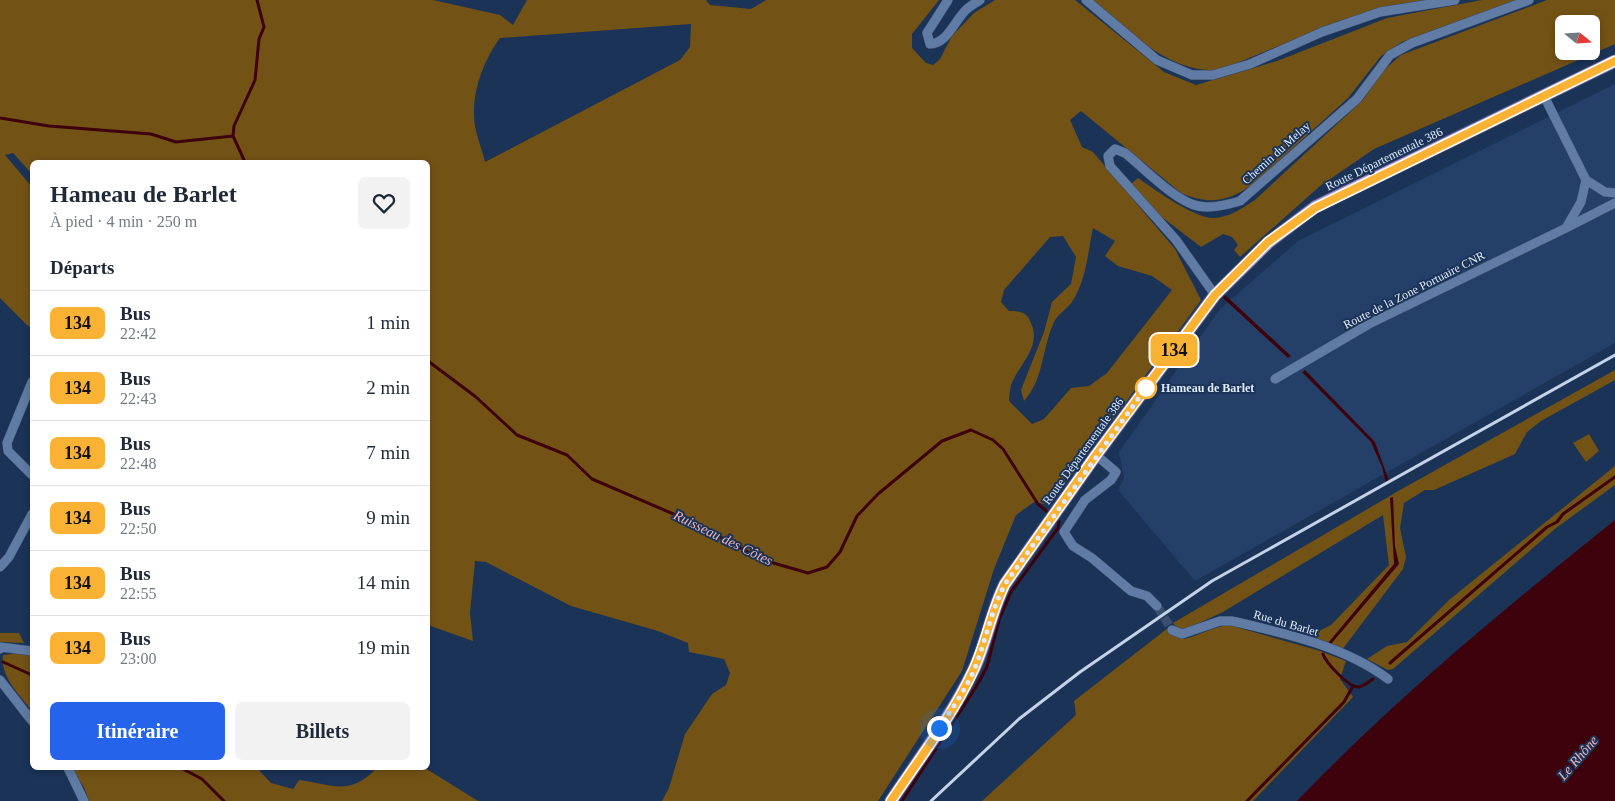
<!DOCTYPE html>
<html lang="fr">
<meta charset="utf-8">
<style>
:root{--surface:#fff;--page:#f2f2f3;--text:#1f2937;--muted:#747a83;--line:#e0e1e3;--accent:#2563eb}
body{margin:0;font-family:"Times New Roman",serif;background:var(--page);color:var(--text);height:100vh;display:flex;flex-direction:column;font-size:19px;white-space:nowrap}
*{box-sizing:border-box;margin:0}
p{font-size:16px;color:var(--muted)}
.icon{flex:none;width:28px;height:28px;fill:none;stroke:currentColor;stroke-width:2;stroke-linecap:round;stroke-linejoin:round}
.map{position:relative;flex:1;overflow:hidden}
.details{position:absolute;left:30px;top:160px;width:400px;height:610px;display:flex;flex-direction:column;background:var(--surface);border-radius:8px;box-shadow:0 2px 8px #0003}
.details>*{flex:none}
.badge{padding:0 10px;border-radius:8px;font-size:18px;line-height:32px}
.needle{width:32px;rotate:108deg}
.controls{position:absolute;left:1555px;top:15px;display:grid;gap:10px}
.controls a{display:grid;place-items:center;width:45px;height:45px;border-radius:8px;background:var(--surface);box-shadow:0 2px 8px #0003;font-size:25px}
.you{position:absolute;width:25px;height:25px;margin:-12px;border:4px solid #fff;border-radius:50%;background:#1a73e8;box-shadow:0 0 0 8px #1a73e833}
.map>.badge{position:absolute;translate:-50% -50%;box-shadow:0 0 0 2px #fff}
h2{padding:0 20px;font-size:19px;line-height:45px}
.round{display:grid;place-items:center;flex:none;width:52px;height:52px;border-radius:8px;background:var(--page)}
.summary{display:flex;align-items:center;justify-content:space-between;height:85px;padding:0 20px}
h1{font-size:24px;font-weight:700;line-height:38px}
.cta{display:flex;gap:10px;margin-top:auto;padding:10px 20px}
.cta a{flex:1;height:58px;border-radius:8px;background:var(--accent);color:#fff;font-size:20px;font-weight:700;line-height:58px;text-align:center}
.cta a+a{background:var(--page);color:var(--text)}
ul{padding:0;list-style:none}
li{display:flex;align-items:center;gap:15px;height:65px;padding:0 20px;border-top:1px solid var(--line)}
li div{flex:1}
li b{display:block;font-size:19px}
li em{font-style:normal}
li .badge{min-width:55px;font-weight:700;text-align:center}
.map>svg:first-child{display:block}
</style>
<div class="map">
<svg width="1615" height="801" viewBox="0 0 1615 801">
<rect width="100%" height="100%" fill="#1b3357"/>
<!-- built -->
<path fill="#244068" d="M 1615,84 L 1615,343 L 1195,581 L 1118,490 L 1124,478 L 1119,452 L 1220,309 L 1298,241 Z"/>
<!-- green -->
<path fill="#735215" fill-rule="evenodd" d="M 0,0 L 433,0 L 500,15 L 513,25 L 527,0 L 706,0 L 710,5 L 751,9 L 766,0 L 939,0 L 912,34 L 912,48 L 926,63 L 933,65 L 940,59 L 952,36 L 974,13 L 995,0 L 1075,0 L 1164,72 L 1196,85 L 1277,61 L 1387,18 L 1482,0 L 1516,0 L 1402,42 L 1381,56 L 1348,98 L 1252,185 C 1226,202 1210,205 1181,193 L 1081,111 L 1070,120 L 1082,147 L 1093,152 L 1175,249 L 1201,300 L 1050,505 L 1034,502 L 1016,515 L 994,569 L 962,671 L 878,801 L 662,801 L 669,788 L 685,734 L 712,694 L 726,685 L 730,673 L 724,659 L 689,652 L 688,643 L 658,631 L 571,606 L 486,562 L 475,561 L 470,613 L 473,641 L 428,625 L 428,162 L 32,162 L 32,174 L 13,153 L 5,155 L 32,187 L 32,328 L 27,325 L 0,298 ZM 691,24 L 690,47 L 680,60 L 485,162 C 482,148 474,131 474,116 C 473,89 484,60 500,38 ZM 1093,228 L 1115,241 L 1105,256 L 1118,266 L 1152,276 L 1172,290 L 1107,373 L 1089,386 L 1071,388 L 1044,419 L 1032,424 L 1009,401 C 1009,396 1010,390 1011,385 C 1019,364 1042,347 1031,323 C 1027,312 1020,311 1009,311 L 1001,302 L 1004,290 L 1050,237 L 1063,236 L 1076,257 L 1071,284 L 1052,302 L 1044,332 L 1021,390 L 1024,401 C 1044,379 1042,348 1054,322 C 1058,314 1067,309 1072,302 C 1086,281 1088,252 1093,228 Z
M 1091,0 L 1435,0 L 1385,8 L 1339,21 L 1220,70 C 1168,74 1129,30 1091,0 Z
M 1547,0 L 1615,0 L 1615,44 L 1374,149 L 1320,186 L 1240,257 L 1234,250 L 1238,245 L 1232,237 L 1223,234 L 1201,247 L 1150,208 L 1131,184 L 1138,178 C 1154,189 1194,218 1213,218 C 1229,218 1242,208 1255,200 L 1362,101 L 1384,70 L 1401,55 ZM 1564,24 L 1591,24 L 1591,51 L 1564,51 Z
M 1615,370 L 1615,380 L 1541,421 L 1527,432 L 1515,454 L 1434,490 L 1425,490 L 1404,503 L 1400,528 L 1406,557 L 1403,569 L 1342,650 L 1315,639 L 1317,632 L 1331,625 L 1389,565 L 1383,515 L 1223,612 L 1184,630 L 1178,629 L 1173,623 L 1400,490 Z
M 1589,434 L 1599,451 L 1586,462 L 1573,443 Z
M 1615,466 L 1615,485 L 1556,528 L 1393,669 L 1388,670 L 1367,659 L 1387,646 L 1407,642 L 1449,600 Z
M 1229,625 L 1320,651 L 1346,661 L 1340,679 L 1353,697 L 1253,801 L 982,801 L 1076,715 L 1074,701 L 1168,628 C 1172,632 1177,639 1183,639 C 1197,637 1211,627 1229,625 Z
M 0,633 L 19,633 L 24,643 L 0,642 Z
M 21,653 L 32,655 L 32,711 C 20,695 0,677 3,655 Z
M 71,768 L 257,768 L 271,783 L 293,789 L 299,780 C 334,785 350,796 377,768 L 425,768 L 478,801 L 89,801 L 84,787 Z"/>
<!-- water -->
<path fill="#3e020d" d="M 1224,294 L 1291,356 L 1288,358 L 1222,297 Z
M 1305,370 L 1375,442 L 1389,481 L 1386,483 L 1382,467 L 1371,442 L 1302,372 Z
M 1393,497 L 1395,546 L 1399,564 L 1331,644 L 1328,643 L 1394,564 L 1390,498 Z
M 1615,520 L 1615,801 L 1297,801 C 1395,699 1504,609 1615,520 Z"/>
<g fill="none" stroke-linecap="round" stroke-linejoin="round">
<!-- stream -->
<path stroke="#3e020d" stroke-width="3" d="M 0,118 L 49,126 L 151,134 L 176,142 L 233,136
M 245,162 L 233,136 L 234,126 L 255,80 L 259,39 L 264,27 L 257,0
M 428,361 L 476,397 L 517,435 L 567,455 L 592,479 L 692,522 L 763,560 L 808,573 L 827,567 L 840,552 L 857,516 L 878,494 L 942,441 L 971,430 L 993,440 L 1003,449 L 1038,504 L 1050,514
M 1323,654 C 1326,663 1349,688 1359,687 C 1363,686 1369,682 1373,679
M 3,662 L 32,675
M 1390,663 L 1547,527 L 1557,522 L 1563,514 L 1615,477
M 181,768 L 202,779 L 224,801
M 902,801 L 976,687 L 987,667 L 999,620 L 1011,592 L 1058,528 L 1059,522 L 1055,518
M 1247,801 L 1344,702 L 1353,686"/>
<!-- street-tunnel -->
<path stroke="#384f70" stroke-width="9" stroke-dasharray="9 4.5" stroke-linecap="butt" d="M 1157,606 L 1172,630"/>
<defs>
<path id="street" d="M 948,0 L 927,33 L 930,44 C 946,44 954,23 964,12 C 968,7 974,4 980,0
M 1086,0 L 1157,60 L 1192,75 L 1213,75 L 1250,64 L 1322,32 L 1380,12 L 1455,0
M 1586,180 L 1605,192 L 1615,193
M 1566,228 L 1615,203
M 1215,295 L 1176,240 L 1110,166 L 1108,156 L 1115,149 L 1125,153 C 1144,168 1175,201 1198,206 C 1212,209 1227,205 1240,201 L 1357,99 L 1390,55 L 1412,43 L 1529,0
M 1275,379 L 1369,324 L 1566,228 L 1581,202 L 1586,180 L 1544,96
M 32,382 L 7,443 L 8,451 L 32,475
M 1096,455 L 1116,472 L 1111,480 L 1085,500 L 1064,532 L 1073,546 L 1092,558 L 1131,591 L 1147,596 L 1157,606
M 0,567 L 9,557 L 32,514
M 1172,630 L 1182,634 L 1220,621 L 1232,621 C 1284,633 1344,646 1388,679
M 0,649 L 0,647 L 32,651
M 0,680 L 32,721
M 68,768 L 84,801"/>
<path id="primary" d="M 891,801 C 919,759 951,717 973,671 C 987,643 991,611 1005,584 L 1096,455 L 1215,295 L 1269,242 L 1315,207 L 1615,61"/>
</defs>
<!-- street casing -->
<use href="#street" stroke="#384c6a" stroke-width="10"/>
<!-- primary casing -->
<use href="#primary" stroke="#384c6a" stroke-width="14"/>
<!-- street -->
<use href="#street" stroke="#607ca5" stroke-width="9"/>
<!-- primary -->
<use href="#primary" stroke="#ac90d3" stroke-width="12"/>
<!-- rail -->
<path stroke="#c5d3e8" stroke-width="3" d="M 931,801 L 1019,719 L 1080,672 L 1212,581 L 1615,355"/>
</g>
<g fill="none" stroke-linecap="round" stroke-linejoin="round">
<defs>
<path id="line" d="M 891,801 C 919,759 952,717 973,671 C 986,643 991,612 1005,584 L 1096,455 L 1215,295 L 1268,242 L 1315,208 L 1615,61"/>
</defs>
<!-- line casing -->
<use href="#line" stroke="#fff" stroke-width="11"/>
<!-- line -->
<use href="#line" stroke="#f9b233" stroke-width="8"/>
<!-- walk -->
<path stroke="#dfecfe" stroke-width="5" stroke-dasharray="0 9" d="M 939,728 C 952,709 966,689 975,668 C 986,640 991,611 1005,584 L 1146,388"/>
</g>
<!-- markers -->
<circle fill="#fff" stroke="#f9b233" stroke-width="2.5" cx="1146" cy="388" r="10"/>
<g text-anchor="middle" dominant-baseline="central" stroke-width="4" stroke-linejoin="round" paint-order="stroke">
<!-- street labels -->
<g font-size="12" fill="#dfecfe" stroke="#1b3357">
<text transform="translate(1276 153) rotate(-42)">Chemin du Melay</text>
<text transform="translate(1384 159) rotate(-26)">Route Départementale 386</text>
<text transform="translate(1414 290) rotate(-27)">Route de la Zone Portuaire CNR</text>
<text transform="translate(1083 451) rotate(-54)">Route Départementale 386</text>
<text transform="translate(1286 623) rotate(16)">Rue du Barlet</text>
</g>
<!-- stop labels -->
<g font-size="12" font-weight="bold" fill="#dfecfe" stroke="#1b3357" text-anchor="start">
<text x="1161" y="388">Hameau de Barlet</text>
</g>
<!-- water labels -->
<g font-size="14" font-style="italic" fill="#f1b4b5" stroke="#1b3357">
<text transform="translate(723 538) rotate(26)">Ruisseau des Côtes</text>
<text transform="translate(1578 758) rotate(-49)">Le Rhône</text>
</g>
</g>
</svg>
<div class="controls">
<a><svg class="needle" viewBox="-14 -14 28 28"><path d="M0-13l5 13h-10z" fill="#e53935"/><path d="M0 13l5-13h-10z" fill="#747a83"/></svg></a>
</div>
<div class="you" style="left:939px;top:728px"></div>
<b class="badge" style="left:1174px;top:350px;background:#f9b233;color:#111">134</b>
<section class="details">
<div class="summary"><div><h1>Hameau de Barlet</h1><p>À pied · 4 min · 250 m</p></div><a class="round"><svg class="icon" aria-label="heart" viewBox="0 0 24 24"><path d="M12 20l-8-8c-3-5 5-10 8-4 3-6 11-1 8 4z"/></svg></a></div>
<h2>Départs</h2>
<ul>
<li><span class="badge" style="background:#f9b233;color:#111">134</span><div><b>Bus</b><p>22:42</p></div><em>1 min</em></li>
<li><span class="badge" style="background:#f9b233;color:#111">134</span><div><b>Bus</b><p>22:43</p></div><em>2 min</em></li>
<li><span class="badge" style="background:#f9b233;color:#111">134</span><div><b>Bus</b><p>22:48</p></div><em>7 min</em></li>
<li><span class="badge" style="background:#f9b233;color:#111">134</span><div><b>Bus</b><p>22:50</p></div><em>9 min</em></li>
<li><span class="badge" style="background:#f9b233;color:#111">134</span><div><b>Bus</b><p>22:55</p></div><em>14 min</em></li>
<li><span class="badge" style="background:#f9b233;color:#111">134</span><div><b>Bus</b><p>23:00</p></div><em>19 min</em></li>
</ul>
<div class="cta"><a>Itinéraire</a><a>Billets</a></div>
</section>
</div>
